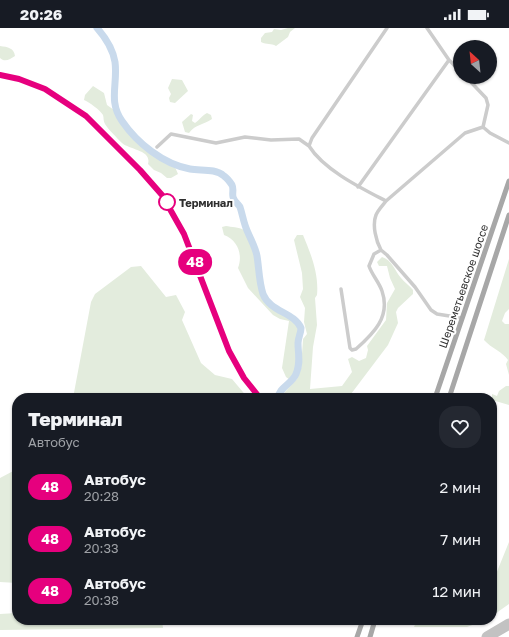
<!DOCTYPE html>
<html lang="ru">
<meta charset="utf-8">
<style>
:root{--surface:#171b24;--page:#242831;--text:#f1f3f6;--muted:#9ea1a6}
body{margin:0;font-family:"Golos Text",sans-serif;background:var(--page);color:var(--text);height:100vh;display:flex;flex-direction:column;font-size:15px;white-space:nowrap}
*{box-sizing:border-box;margin:0}
p{font-size:13px;color:var(--muted)}
.icon{flex:none;width:22px;height:22px;fill:none;stroke:currentColor;stroke-width:2;stroke-linecap:round;stroke-linejoin:round}
.map{position:relative;flex:1;overflow:hidden}
.drawer{position:absolute;left:12px;top:365px;width:485px;height:232px;display:flex;flex-direction:column;background:var(--surface);border-radius:16px;box-shadow:0 1px 3px #0004}
.drawer>*{flex:none}
.badge{padding:0 8px;border-radius:13px;font-size:14px;line-height:26px}
.needle{width:26px;rotate:333deg}
.controls{position:absolute;left:453px;top:12px;display:grid;gap:8px}
.controls a{display:grid;place-items:center;width:44px;height:44px;border-radius:50%;background:var(--surface);box-shadow:0 1px 3px #0004;font-size:20px}
.map>.badge{position:absolute;translate:-50% -50%;box-shadow:0 0 0 2px #fff}
.round{display:grid;place-items:center;flex:none;width:42px;height:42px;border-radius:16px;background:var(--page)}
.headline{display:flex;align-items:center;justify-content:space-between;height:68px;padding:0 16px}
h1{font-size:19px;font-weight:800;line-height:30px}
ul{padding:0;list-style:none}
li{display:flex;align-items:center;gap:12px;height:52px;padding:0 16px}
li div{flex:1}
li b{display:block;font-size:15px}
li em{font-style:normal}
li .badge{min-width:44px;font-weight:700;text-align:center}
.status{display:flex;justify-content:space-between;align-items:center;height:28px;padding:0 20px;background:var(--surface);direction:ltr}
.status svg{height:11px;fill:currentColor}
.map>svg:first-child{display:block}
</style>
<div class="status"><b>20:26</b><svg viewBox="0 0 49 12"><path d="M0 12V9h3v3zM5 12V6h3v6zM10 12V3h3v9zM15 12V0h3v12zM26 1h20v11H26zM47 4h2v5h-2z"/></svg></div>
<div class="map">
<svg width="509" height="609" viewBox="0 0 509 609">
<rect width="100%" height="100%" fill="#fff"/>
<!-- green -->
<path fill="#e3ecdd" d="M 288,0 L 295,0 L 290,4 L 288,9 L 276,18 C 271,15 267,17 261,14 L 261,10 L 265,5 L 272,4 L 274,1 L 281,2 Z
M 0,18 C 8,19 14,20 15,28 C 10,31 5,35 0,30 Z
M 172,51 L 182,52 L 188,63 L 175,75 L 170,74 L 169,70 L 171,66 L 168,60 Z
M 93,58 L 104,65 L 107,77 L 114,82 L 123,97 L 142,119 L 158,131 L 175,139 L 178,146 L 171,150 L 167,150 L 161,145 L 154,142 L 148,136 C 152,122 130,122 122,115 C 117,110 108,101 105,96 C 103,93 104,90 103,87 C 100,82 89,74 84,72 L 85,67 Z
M 207,85 L 211,87 L 212,91 C 203,97 196,96 189,105 L 185,104 L 182,94 L 191,86 L 193,87 L 192,93 L 195,95 C 200,92 201,88 207,85 Z
M 226,198 C 231,199 239,199 244,202 C 261,212 253,253 264,269 C 275,286 292,287 299,302 L 296,313 L 299,329 L 294,344 L 290,352 L 286,349 L 282,340 L 289,293 L 280,291 L 273,287 L 248,260 L 238,240 C 243,227 238,212 224,207 L 222,199 Z
M 303,207 C 311,226 319,246 317,267 L 315,270 L 317,297 L 313,319 L 310,361 L 342,358 L 352,344 L 348,331 L 352,329 L 359,333 L 366,330 L 368,322 L 367,318 L 386,292 L 387,275 L 395,261 L 390,250 L 387,238 L 379,238 L 377,234 L 382,229 C 392,232 395,243 401,250 C 405,255 409,257 413,262 L 413,266 L 398,280 L 396,284 L 398,295 L 388,317 L 348,370 L 284,370 L 284,365 L 297,351 L 301,341 L 303,311 L 307,306 L 304,294 L 305,280 L 300,269 L 303,261 L 302,245 L 294,212 L 297,207 Z
M 509,231 L 509,281 L 505,285 L 502,293 L 505,296 L 509,296 L 509,347 L 506,336 L 508,332 C 503,324 491,320 484,312 Z
M 141,238 L 166,269 L 176,267 L 185,284 L 182,292 L 201,335 L 215,347 L 232,351 L 248,370 L 73,370 L 91,274 L 95,266 L 131,239 Z
M 506,358 L 509,358 L 509,377 L 492,372 L 492,366 L 497,368 L 499,363 Z
M 17,441 L 17,555 L 0,554 L 0,450 Z
M 509,514 L 509,576 L 492,588 L 492,556 Z
M 17,585 L 17,592 L 162,592 L 163,600 L 0,602 L 0,586 Z
M 417,592 L 486,592 L 467,599 L 414,599 Z"/>
<!-- water -->
<path fill="#c9daec" d="M 239,592 L 275,592 L 270,609 L 234,609 Z"/>
<!-- pier -->
<path fill="#fff" d="M 236,597 L 276,597 L 272,609 L 232,609 Z"/>
<g fill="none" stroke-linecap="round" stroke-linejoin="round">
<!-- river -->
<path stroke="#c9daec" stroke-width="7" d="M 97,0 C 105,9 113,22 115,34 C 118,56 108,73 122,93 C 137,115 163,136 190,141 C 201,143 215,140 224,148 C 227,150 230,154 232,157 C 234,161 232,165 233,169 C 234,173 238,176 240,179 C 242,185 243,191 245,197 C 248,207 255,217 257,228 C 259,240 259,254 263,266 C 270,284 294,284 301,300 C 301,305 298,310 298,315 C 298,326 301,335 296,346 C 292,356 279,359 278,370"/>
<!-- taxiway -->
<path stroke="#c2c2c2" stroke-width="11" d="M 487,609 L 509,596"/>
<!-- street -->
<path stroke="#ccc" stroke-width="3.5" d="M 427,0 L 449,32 L 460,43
M 0,47 L 19,51 L 45,61 L 86,88 L 160,164 L 184,206 L 229,323 L 238,341 L 260,370
M 466,49 L 486,70 L 488,77 L 483,99
M 483,99 L 490,105 L 509,115
M 157,119 L 171,106 L 216,115 L 245,109 L 271,112 L 299,111 L 309,118
M 358,159 L 449,32
M 386,173 C 361,160 324,142 309,118 L 312,110 L 387,0
M 381,222 C 376,213 372,197 376,187 C 378,182 383,177 386,173 L 465,105 L 483,99
M 341,261 L 350,320 L 352,322 L 356,321 C 373,306 391,289 382,263 C 379,254 372,247 369,238 L 374,226 L 381,222 L 387,227 L 415,259 L 431,282 L 437,286 L 462,290"/>
<!-- primary -->
<path stroke="#a7a7a7" stroke-width="5" d="M 435,370 L 509,153
M 449,370 L 509,187
M 357,609 L 363,592
M 370,609 L 375,592"/>
</g>
<g fill="none" stroke-linecap="round" stroke-linejoin="round">
<defs>
<path id="line" d="M 0,47 L 19,51 L 45,61 L 86,88 L 140,142 L 162,167 L 184,206 L 229,323 L 244,350 L 260,370"/>
</defs>
<!-- line casing -->
<use href="#line" stroke="#fff" stroke-width="9"/>
<!-- line -->
<use href="#line" stroke="#e6007e" stroke-width="6"/>
</g>
<!-- markers -->
<circle fill="#fff" stroke="#e6007e" stroke-width="2" cx="167" cy="174" r="8"/>
<g text-anchor="middle" dominant-baseline="central" stroke-width="4" stroke-linejoin="round" paint-order="stroke">
<!-- stop labels -->
<g font-size="11" font-weight="bold" fill="#2f2f2f" stroke="#fff" text-anchor="start">
<text x="179" y="174">Терминал</text>
</g>
<!-- street labels -->
<g font-size="11" fill="#2f2f2f" stroke="#fff">
<text transform="translate(463 258) rotate(-71)">Шереметьевское шоссе</text>
</g>
</g>
</svg>
<div class="controls">
<a><svg class="needle" viewBox="-14 -14 28 28"><path d="M0-13l5 13h-10z" fill="#e53935"/><path d="M0 13l5-13h-10z" fill="#9ea1a6"/></svg></a>
</div>
<b class="badge" style="left:195px;top:234px;background:#e6007e;color:#fff">48</b>
<section class="drawer">
<div class="headline"><div><h1>Терминал</h1><p>Автобус</p></div><a class="round"><svg class="icon" aria-label="heart" viewBox="0 0 24 24"><path d="M12 20l-8-8c-3-5 5-10 8-4 3-6 11-1 8 4z"/></svg></a></div>
<ul>
<li><span class="badge" style="background:#e6007e;color:#fff">48</span><div><b>Автобус</b><p>20:28</p></div><em>2 мин</em></li>
<li><span class="badge" style="background:#e6007e;color:#fff">48</span><div><b>Автобус</b><p>20:33</p></div><em>7 мин</em></li>
<li><span class="badge" style="background:#e6007e;color:#fff">48</span><div><b>Автобус</b><p>20:38</p></div><em>12 мин</em></li>
</ul>
</section>
</div>
